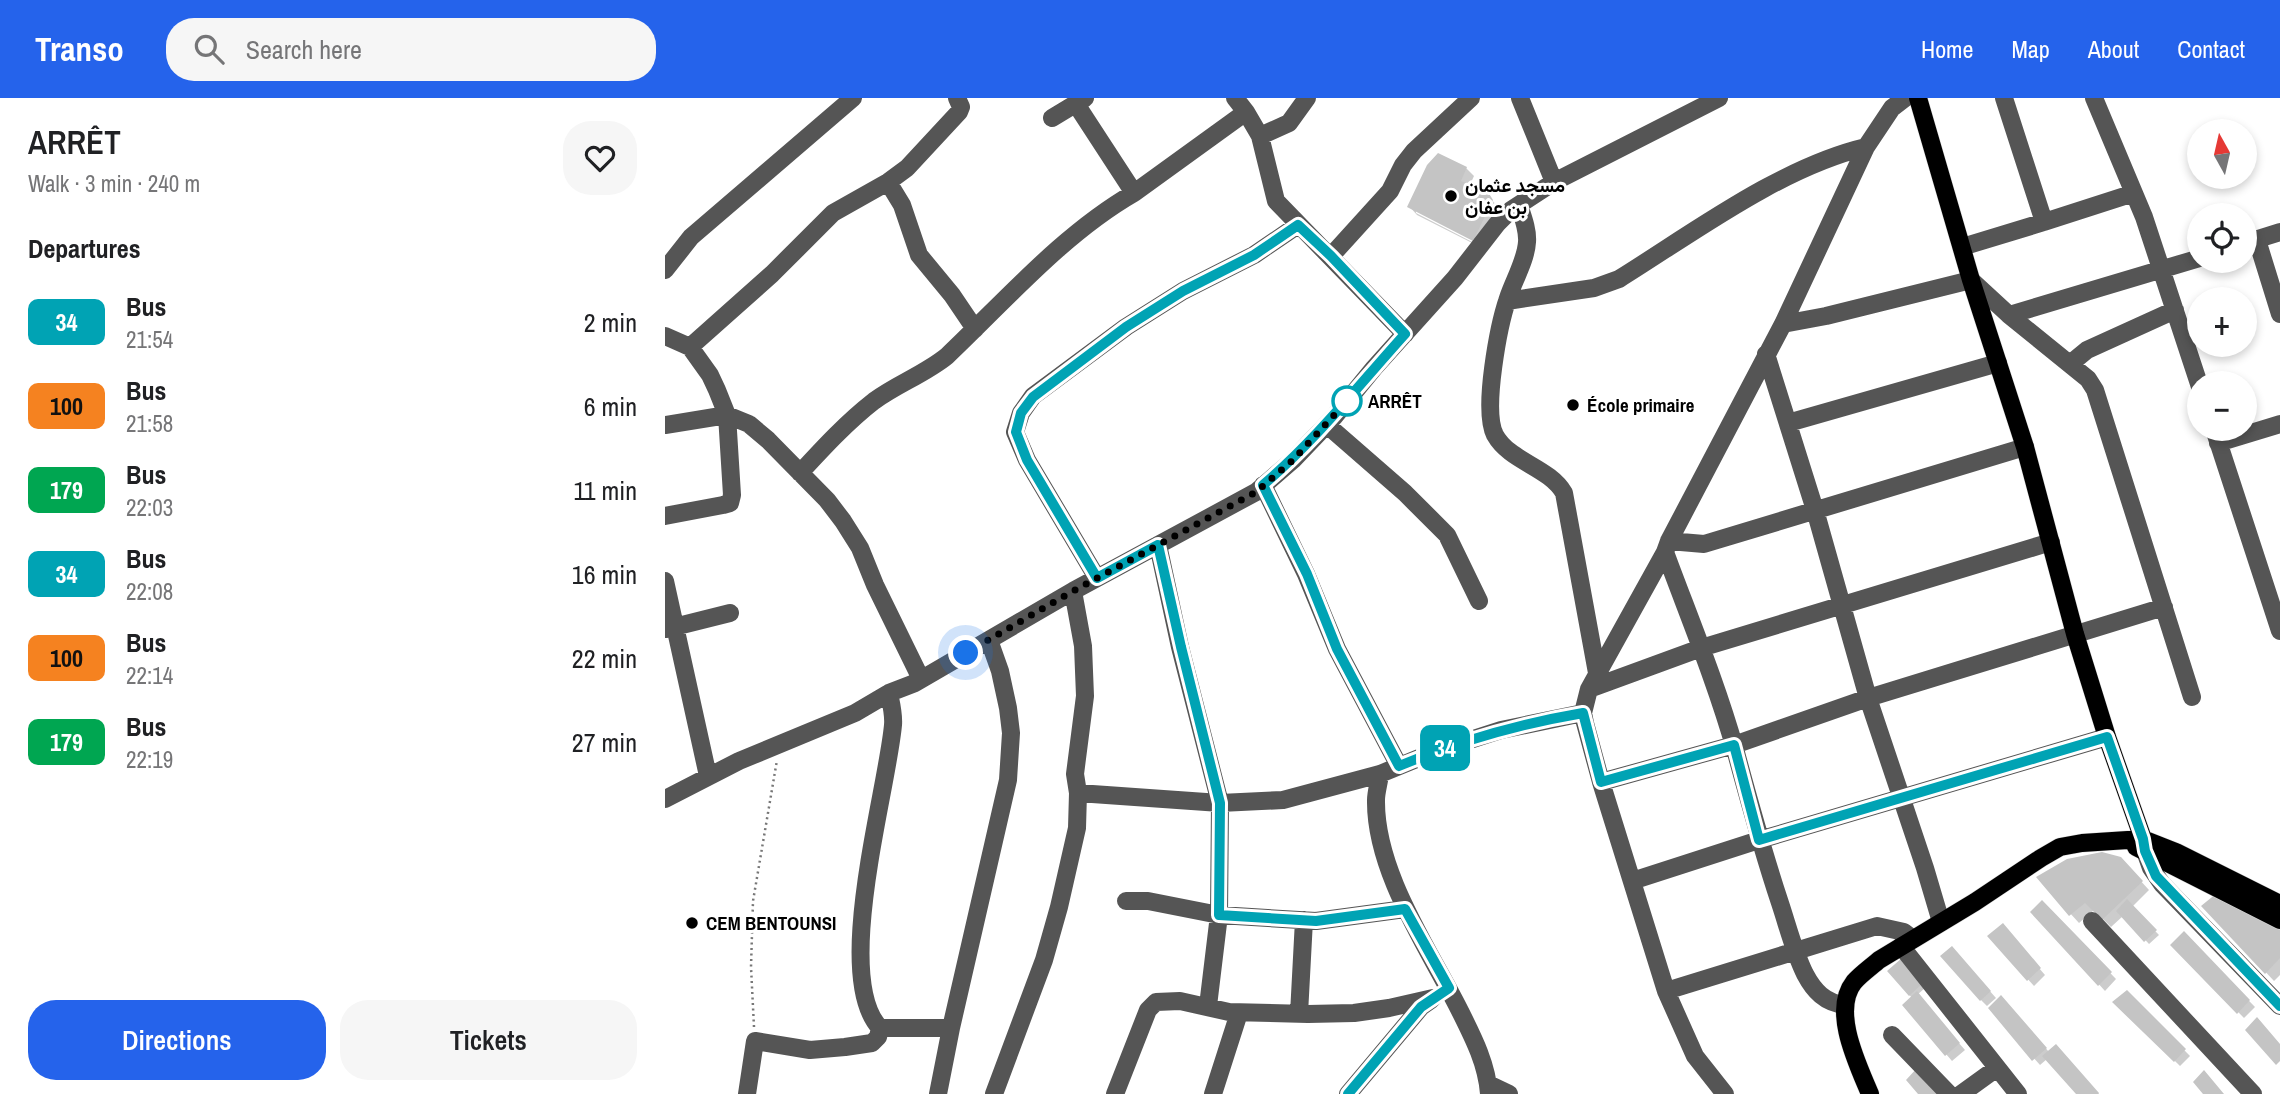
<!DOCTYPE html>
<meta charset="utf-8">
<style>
:root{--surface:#fff;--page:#f6f6f6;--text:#202124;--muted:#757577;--accent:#2563eb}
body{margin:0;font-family:"Archivo Narrow",Vazirmatn,sans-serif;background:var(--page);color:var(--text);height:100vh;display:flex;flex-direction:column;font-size:26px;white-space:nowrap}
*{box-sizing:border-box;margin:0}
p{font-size:23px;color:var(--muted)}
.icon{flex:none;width:38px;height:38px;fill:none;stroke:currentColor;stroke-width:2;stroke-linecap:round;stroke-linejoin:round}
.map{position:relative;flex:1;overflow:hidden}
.panel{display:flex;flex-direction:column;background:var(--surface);width:665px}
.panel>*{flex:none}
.badge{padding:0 14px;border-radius:10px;font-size:24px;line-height:46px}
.needle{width:46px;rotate:352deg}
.buttons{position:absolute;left:1522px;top:21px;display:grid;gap:14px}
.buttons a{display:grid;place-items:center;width:70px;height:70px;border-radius:50%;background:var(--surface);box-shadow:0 4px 10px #0003;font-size:35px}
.you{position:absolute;width:35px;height:35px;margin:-18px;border:5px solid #fff;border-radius:50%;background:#1a73e8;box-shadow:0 0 0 10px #1a73e833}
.map>.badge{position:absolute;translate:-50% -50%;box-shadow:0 0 0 4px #fff}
h2{padding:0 28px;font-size:26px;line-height:63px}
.round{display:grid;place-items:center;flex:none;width:74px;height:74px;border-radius:28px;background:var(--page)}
.headline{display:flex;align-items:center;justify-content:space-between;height:119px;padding:0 28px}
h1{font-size:33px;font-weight:600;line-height:52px}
.cta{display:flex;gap:14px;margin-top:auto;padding:14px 28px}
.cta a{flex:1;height:80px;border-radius:28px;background:var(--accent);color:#fff;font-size:28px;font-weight:600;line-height:80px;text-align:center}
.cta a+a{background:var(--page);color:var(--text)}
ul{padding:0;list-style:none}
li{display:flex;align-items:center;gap:21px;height:84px;padding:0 28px}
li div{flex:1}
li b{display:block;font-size:26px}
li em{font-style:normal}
li .badge{min-width:77px;font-weight:700;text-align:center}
header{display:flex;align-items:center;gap:42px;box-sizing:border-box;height:98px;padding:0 35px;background:var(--accent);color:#fff}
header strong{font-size:33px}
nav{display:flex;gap:38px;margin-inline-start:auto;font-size:24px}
.search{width:490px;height:63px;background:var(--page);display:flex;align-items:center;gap:18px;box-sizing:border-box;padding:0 24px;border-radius:28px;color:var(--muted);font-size:26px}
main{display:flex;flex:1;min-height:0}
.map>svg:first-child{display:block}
</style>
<header>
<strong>Transo</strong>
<div class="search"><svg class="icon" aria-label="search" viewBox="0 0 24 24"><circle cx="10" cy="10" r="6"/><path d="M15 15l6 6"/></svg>Search here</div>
<nav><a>Home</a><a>Map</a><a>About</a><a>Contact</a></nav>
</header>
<main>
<section class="panel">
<div class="headline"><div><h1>ARRÊT</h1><p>Walk · 3 min · 240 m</p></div><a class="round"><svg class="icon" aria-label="heart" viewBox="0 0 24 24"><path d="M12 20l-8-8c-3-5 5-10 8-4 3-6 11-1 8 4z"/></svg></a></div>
<h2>Departures</h2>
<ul>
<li><span class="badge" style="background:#00a3b4;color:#fff">34</span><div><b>Bus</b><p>21:54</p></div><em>2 min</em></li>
<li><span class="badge" style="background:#f58220;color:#111">100</span><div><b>Bus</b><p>21:58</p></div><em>6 min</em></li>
<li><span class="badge" style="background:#00a651;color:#fff">179</span><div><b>Bus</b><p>22:03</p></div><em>11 min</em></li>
<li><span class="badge" style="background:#00a3b4;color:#fff">34</span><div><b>Bus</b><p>22:08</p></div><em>16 min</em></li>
<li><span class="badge" style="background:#f58220;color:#111">100</span><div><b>Bus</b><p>22:14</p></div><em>22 min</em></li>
<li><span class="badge" style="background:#00a651;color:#fff">179</span><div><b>Bus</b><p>22:19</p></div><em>27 min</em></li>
</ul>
<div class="cta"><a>Directions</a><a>Tickets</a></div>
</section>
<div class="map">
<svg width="1615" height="996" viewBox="0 0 1615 996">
<rect width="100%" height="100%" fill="#fff"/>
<!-- shadow -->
<path fill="#0003" fill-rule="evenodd" d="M 801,70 L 809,78 L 804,89 L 825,100 L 836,112 L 817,150 L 752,117 L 744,108 ZM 751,111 L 817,145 L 815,148 L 751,115 Z
M 1463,769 L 1484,792 L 1467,809 L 1494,837 L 1484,846 L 1458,818 L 1446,829 L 1429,812 L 1414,825 L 1373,780 Z
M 1377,804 L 1451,881 L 1440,893 L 1368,814 Z
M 1539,808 L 1615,828 L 1615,877 L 1609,883 Z
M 1343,834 L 1380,877 L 1369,888 L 1324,838 Z
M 1519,836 L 1590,909 L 1579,920 L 1507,847 Z
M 1293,857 L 1331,900 L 1322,908 L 1316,902 Z
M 1237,862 L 1260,890 L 1252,897 L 1300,952 L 1287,963 L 1239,907 L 1247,900 L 1224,873 Z
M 1462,894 L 1525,958 L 1515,968 L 1450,904 Z
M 1341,905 L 1384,954 L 1396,954 L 1434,996 L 1414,996 L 1382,961 L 1375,967 L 1325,910 Z"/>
<!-- building -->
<path fill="#c4c4c4" d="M 773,55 L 802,69 L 796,83 L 823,94 L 828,102 L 808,143 L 742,109 L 762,67 Z
M 1437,754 L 1456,759 L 1478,783 L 1437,822 L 1420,805 L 1404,818 L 1371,779 L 1402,761 Z
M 1552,795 L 1615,827 L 1615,860 L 1600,876 L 1536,808 Z
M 1462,801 L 1492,832 L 1479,844 L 1451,813 Z
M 1377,802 L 1447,874 L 1433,888 L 1365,814 Z
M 1338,825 L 1376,870 L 1362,883 L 1322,838 Z
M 1519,833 L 1585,902 L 1572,916 L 1505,847 Z
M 1287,848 L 1326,893 L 1315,903 L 1275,858 Z
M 1237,860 L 1258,885 L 1244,898 L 1222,873 Z
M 1462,892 L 1521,951 L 1509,964 L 1447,904 Z
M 1252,893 L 1295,945 L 1280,958 L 1237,907 Z
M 1336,897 L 1382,950 L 1367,963 L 1323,910 Z
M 1592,919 L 1615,946 L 1615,963 L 1611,967 L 1580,932 Z
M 1391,946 L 1434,995 L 1433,996 L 1411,996 L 1377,958 Z
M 1253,969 L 1278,996 L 1253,996 L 1241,982 Z
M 1539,972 L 1559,996 L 1538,996 L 1528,984 Z"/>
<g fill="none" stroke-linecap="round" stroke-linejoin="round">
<defs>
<path id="major" d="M 1253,0 L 1306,182 L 1360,349 L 1410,536 L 1442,639 L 1478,741 L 1480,753
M 1471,749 L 1615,822
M 1205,996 C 1193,967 1166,913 1189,884 C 1196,876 1206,869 1214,862 L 1310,804 L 1376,760 L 1395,749 L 1417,745 L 1478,741 L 1511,754 L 1615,806"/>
</defs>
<!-- major casing -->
<use href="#major" stroke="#dbdbdb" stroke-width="19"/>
<!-- path -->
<path stroke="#777" stroke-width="2.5" stroke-dasharray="2 3.5" stroke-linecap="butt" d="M 89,929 L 86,869 L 88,803 L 112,662"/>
<!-- minor -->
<path stroke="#555" stroke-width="18" d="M 570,0 L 581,14 L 595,38 L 611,103 L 740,236
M 855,0 L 889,84
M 1429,0 L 1479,119 L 1535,289
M 411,6 L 469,95
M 387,20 L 420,0
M 595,38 L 624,25 L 642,0
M 223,84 L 237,107 L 254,157 L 287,197 L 310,231
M 854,107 C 858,119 863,132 862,144 C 861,162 849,182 843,200 C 834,226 817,312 830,337 C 845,364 884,369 899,395 L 932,575
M 1379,124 L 1469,95
M 1592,142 L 1615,216
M 1580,145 L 1615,134
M 1297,149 L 1379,124 L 1339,0
M 666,158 L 725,93 L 738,67 L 749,53 L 806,0
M 0,172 L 26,139 L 188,0
M 842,203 L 929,190 L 954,181 C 1028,135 1116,69 1201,49
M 1344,217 L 1535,160
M 1118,226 L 1161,218 L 1306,182 L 1344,217 L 1423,281 L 1430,292 L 1527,599
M 0,238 L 25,249 L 45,277 L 52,292 L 62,317 L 67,397 L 65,405 L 58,407 L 0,418
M 25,249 L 107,176 L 168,115 L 223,84 L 242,70 L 294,14 L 296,9 L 292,0
M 1101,256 L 1150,412 L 1203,600 L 1260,770 L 1276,824
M 1405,266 L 1422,252 L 1510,212
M 1123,325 L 1333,265
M 0,327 L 62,317 L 84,326 L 103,342 L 162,402 L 178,423 L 195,450 L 210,487 L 256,581
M 662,327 L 740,395 L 782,437 L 814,503
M 1549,331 L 1615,533
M 1553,345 L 1615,326
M 135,375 C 158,350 182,324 209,303 C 232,286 260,276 282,258 C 341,202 398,136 469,95 L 581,14
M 598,387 L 641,476 L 672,551 L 734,668
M 1004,443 L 1039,446 L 1360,349
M 493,447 L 515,549 L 555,705 L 554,817 L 543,908
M 1000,454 C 1024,519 1051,584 1070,651 C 1084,703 1098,754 1115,805 C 1123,829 1129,854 1140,876 C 1149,893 1160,905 1180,907
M 432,480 L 362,362 L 350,334 L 356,315 L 368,298 L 461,229 L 518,193 L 589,157 L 633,127
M 0,483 L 43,678
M 1,531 L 65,515
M 924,591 L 1036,550 L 1386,444
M 224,595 C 226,605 229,616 228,627 C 222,694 167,879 215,930 L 286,930
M 715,676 C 714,685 711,694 711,702 C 710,775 765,852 796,915 C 809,941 822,967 824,996
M 936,684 L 1069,647 L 1203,600 L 1499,509
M 413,695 L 555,705 L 618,702 L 715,676 L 771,653 L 836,632 L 918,615
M 0,701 L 74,663 L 190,615 L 224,595 L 250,585 L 408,493 L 591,394 L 628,362 L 669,319 L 709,270 L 790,180 L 832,126 L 846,112 L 889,84 L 1054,0
M 1480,753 L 1486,770 L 1497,786 L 1615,908
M 967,783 L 1094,742 L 1442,639
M 461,803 L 483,803 L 554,817 L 651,823 L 740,811
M 1427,823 L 1588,996
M 1236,848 L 1353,996
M 1001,893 L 1212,828 L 1239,834 L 1248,841
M 634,916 L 639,822
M 1227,937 L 1284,996
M 823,986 L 844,996
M 82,996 L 90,943 L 145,952 L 180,949 L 207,945 L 213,939 L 215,930
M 273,996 L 286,930 L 343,682 L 346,635 L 343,610 L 335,573 L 324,542
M 329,996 L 379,862 L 394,809 L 412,730 L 413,695 L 410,676 L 420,598 L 418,548 L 408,493
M 450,996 L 483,912 L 491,904 L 515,903 L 564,914 L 643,916 L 689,915 L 724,910 L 768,900
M 548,996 L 574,915
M 683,996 L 756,909 L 766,902
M 1060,996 L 1030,958 L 1001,893 L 936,684 L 920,625 L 918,615 L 924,591 L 1000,454 L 1004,443 L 1118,226 L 1201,49 L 1227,10 L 1240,0
M 1296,996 L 1332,970"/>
<!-- major -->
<use href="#major" stroke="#000" stroke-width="18"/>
</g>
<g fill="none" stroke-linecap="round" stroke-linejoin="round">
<defs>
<path id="line" d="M 683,996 L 756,909 L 784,890 L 740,811 L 651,823 L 554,817 L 555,705 L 516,549 L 493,447 L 432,480 L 362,362 L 351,334 L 356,315 L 368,299 L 461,229 L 518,193 L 589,157 L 633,127 L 666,158 L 740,236 C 693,288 651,342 598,387 L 642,476 L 672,551 L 734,668 C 794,643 854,626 918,615 L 936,684 L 1069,647 L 1094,742 L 1442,639 L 1478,741 L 1480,753 L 1491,778 L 1615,908"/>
</defs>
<!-- line casing -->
<use href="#line" stroke="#fff" stroke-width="16"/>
<!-- line -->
<use href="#line" stroke="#00a3b4" stroke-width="10"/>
<!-- walk -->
<path stroke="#000" stroke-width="7" stroke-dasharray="0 12.6" d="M 301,555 L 408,493 L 591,394 L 628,362 L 682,303"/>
</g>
<!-- markers -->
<g fill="#000" stroke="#fff" stroke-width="2.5">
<circle cx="786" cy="98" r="7"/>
<circle cx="908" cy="307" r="7"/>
<circle cx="27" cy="825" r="7"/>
</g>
<circle fill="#fff" stroke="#00a3b4" stroke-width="3.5" cx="682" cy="303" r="14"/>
<g text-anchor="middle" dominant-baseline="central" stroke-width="6" stroke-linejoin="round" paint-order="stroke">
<!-- poi labels -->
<g font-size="19" font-weight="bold" fill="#000" stroke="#fff" text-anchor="start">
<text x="800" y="87">مسجد عثمان<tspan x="800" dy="22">بن عفان</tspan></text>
<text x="922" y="307">École primaire</text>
<text x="41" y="825">CEM BENTOUNSI</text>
</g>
<!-- stop labels -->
<g font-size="19" font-weight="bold" fill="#000" stroke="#fff" text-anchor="start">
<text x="703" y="303">ARRÊT</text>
</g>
</g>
</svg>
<div class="buttons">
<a><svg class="needle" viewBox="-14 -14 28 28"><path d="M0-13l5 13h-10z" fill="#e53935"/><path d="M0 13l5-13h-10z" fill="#757577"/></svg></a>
<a><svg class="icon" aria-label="locate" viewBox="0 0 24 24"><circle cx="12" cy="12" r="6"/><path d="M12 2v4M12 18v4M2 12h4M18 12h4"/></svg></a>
<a>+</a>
<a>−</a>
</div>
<div class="you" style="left:301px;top:555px"></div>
<b class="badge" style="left:780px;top:650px;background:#00a3b4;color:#fff">34</b>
</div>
</main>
